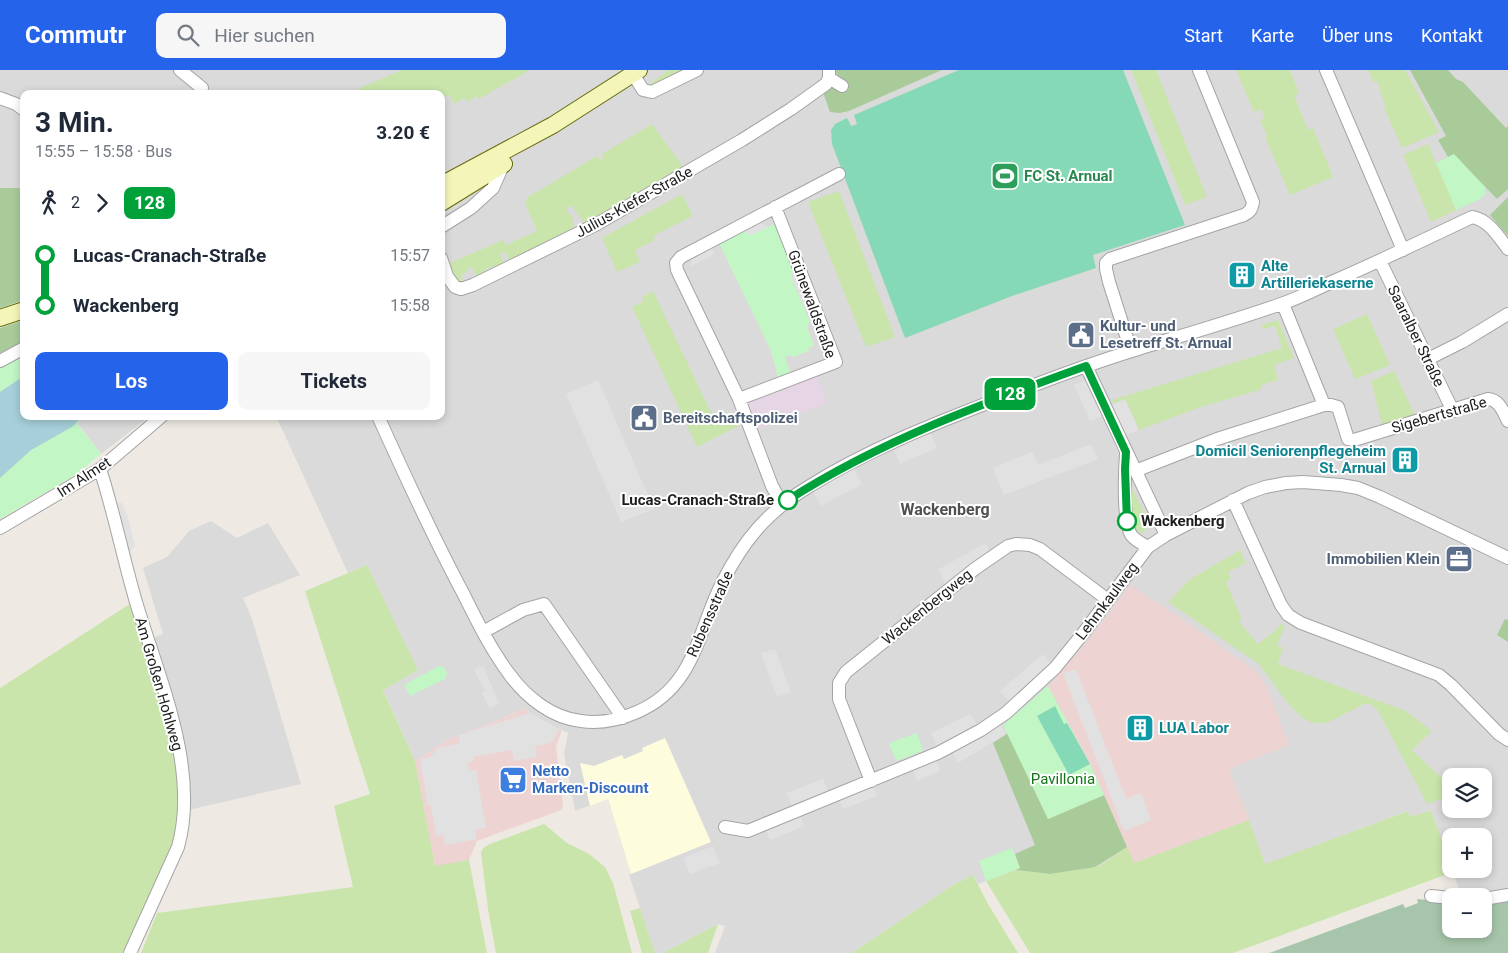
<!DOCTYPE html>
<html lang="de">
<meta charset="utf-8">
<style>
:root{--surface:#fff;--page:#f6f6f7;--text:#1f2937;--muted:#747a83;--accent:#2563eb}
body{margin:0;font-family:Roboto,sans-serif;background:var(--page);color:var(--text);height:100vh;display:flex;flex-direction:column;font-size:19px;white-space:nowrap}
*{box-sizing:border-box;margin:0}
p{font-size:16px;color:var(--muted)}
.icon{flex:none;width:28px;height:28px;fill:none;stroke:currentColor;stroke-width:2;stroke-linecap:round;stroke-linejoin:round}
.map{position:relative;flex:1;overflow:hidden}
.details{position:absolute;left:20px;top:20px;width:425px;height:330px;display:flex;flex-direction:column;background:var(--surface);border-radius:10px;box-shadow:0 2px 8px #0003}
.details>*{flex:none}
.badge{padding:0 10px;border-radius:8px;font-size:18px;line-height:32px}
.controls{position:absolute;left:1442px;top:698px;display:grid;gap:10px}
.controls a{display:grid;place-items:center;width:50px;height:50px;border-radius:10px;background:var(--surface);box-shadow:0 2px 8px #0003;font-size:25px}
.map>.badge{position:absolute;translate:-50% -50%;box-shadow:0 0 0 2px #fff}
.legs{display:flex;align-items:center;gap:8px;height:55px;padding:0 15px;font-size:16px}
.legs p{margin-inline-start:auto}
.headline{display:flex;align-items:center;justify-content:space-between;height:85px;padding:0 15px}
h1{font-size:28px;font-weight:700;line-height:38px}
.button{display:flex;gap:10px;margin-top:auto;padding:10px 15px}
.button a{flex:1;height:58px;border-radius:10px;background:var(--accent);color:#fff;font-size:20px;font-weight:700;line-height:58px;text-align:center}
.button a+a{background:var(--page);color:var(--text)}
ul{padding:0 15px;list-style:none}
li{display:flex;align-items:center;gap:18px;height:50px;font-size:19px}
li i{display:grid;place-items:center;width:8px;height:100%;margin:0 6px;background:currentColor}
li i::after{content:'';width:12px;height:12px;margin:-6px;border:4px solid;border-radius:50%;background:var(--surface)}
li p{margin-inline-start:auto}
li:first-child i{background:linear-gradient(#0000 50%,currentColor 0)}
li:last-child i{background:linear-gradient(currentColor 50%,#0000 0)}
header{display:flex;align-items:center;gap:30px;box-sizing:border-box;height:70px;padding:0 25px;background:var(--accent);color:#fff}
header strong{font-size:24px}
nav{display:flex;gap:28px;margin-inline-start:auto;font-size:18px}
.search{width:350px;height:45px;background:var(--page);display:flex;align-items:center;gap:12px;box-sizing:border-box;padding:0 18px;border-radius:10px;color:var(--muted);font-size:19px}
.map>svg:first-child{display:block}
</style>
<header>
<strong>Commutr</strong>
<div class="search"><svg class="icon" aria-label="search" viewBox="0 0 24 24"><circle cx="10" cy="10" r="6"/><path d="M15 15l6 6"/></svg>Hier suchen</div>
<nav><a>Start</a><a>Karte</a><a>Über uns</a><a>Kontakt</a></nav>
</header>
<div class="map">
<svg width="1508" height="883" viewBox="0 0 1508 883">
<rect width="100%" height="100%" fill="#eeeae3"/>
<!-- residential -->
<path fill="#dbdada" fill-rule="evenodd" d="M 0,0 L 1508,0 L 1508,829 L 1484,826 L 1461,826 L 1452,799 L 1484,799 L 1484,766 L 1451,766 L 1451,798 L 1431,740 L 1410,747 L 1407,741 L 1265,795 L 1249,751 L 1134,793 L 1127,777 L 1099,796 L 1095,797 L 1050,804 L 1016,800 L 978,814 L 973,805 L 953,815 L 852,883 L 715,883 L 725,856 L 718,854 L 663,883 L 655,883 L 629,805 L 631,804 L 608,729 L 575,741 L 564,684 L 568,663 L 546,653 L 523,638 L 506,647 L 447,670 L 415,691 L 383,619 L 417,600 L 367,495 L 348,503 L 276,346 L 441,346 L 441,24 L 24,24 L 24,125 L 19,118 L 0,118 ZM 1451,706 L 1484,706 L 1484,739 L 1451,739 Z
M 88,346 L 150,346 L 101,384 L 77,353 Z
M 211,451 L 237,468 L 268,453 L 300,505 L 243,528 L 252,549 L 301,714 L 184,741 L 148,570 L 163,564 L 143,498 L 167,487 L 189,461 Z"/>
<!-- commercial -->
<path fill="#eed3d3" d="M 1130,515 L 1182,549 L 1257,602 L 1264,615 L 1266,614 L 1289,675 L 1229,699 L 1249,750 L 1134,793 L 1090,694 L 1048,616 L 1087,572 Z
M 523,638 L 546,653 L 562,661 L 556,676 L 563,737 L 561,740 L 477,771 L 469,790 L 435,797 L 415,691 L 447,670 L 506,647 Z"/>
<!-- industrial -->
<path fill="#e6d5e4" d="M 816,304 L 828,333 L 758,359 L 747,330 Z"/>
<!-- education -->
<path fill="#fdfcdd" d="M 665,668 L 711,772 L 631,804 L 608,729 L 590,736 L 580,693 L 594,696 L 622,685 L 624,689 L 643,681 L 642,678 Z"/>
<!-- grass -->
<path fill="#c9e5ab" d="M 402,0 L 530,0 L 479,29 L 477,26 L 467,32 L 465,28 L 454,34 L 449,25 L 441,28 L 441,24 L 346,24 Z
M 669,0 L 687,0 L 652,16 L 650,15 L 651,13 Z
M 1131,0 L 1156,0 L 1207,127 L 1185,135 Z
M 1236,0 L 1290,0 L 1299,23 L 1294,26 L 1308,60 L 1313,58 L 1333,107 L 1290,125 L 1265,67 L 1267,66 L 1260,50 L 1265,48 L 1261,39 L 1254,42 Z
M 1368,0 L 1405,0 L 1439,62 L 1402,78 L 1384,38 L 1386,37 L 1379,19 L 1380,18 L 1377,11 L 1373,12 Z
M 652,54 L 685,99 L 585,154 L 571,135 L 566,139 L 574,149 L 572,150 L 575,160 L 509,190 L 506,182 L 500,184 L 504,193 L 496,199 L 494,196 L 486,199 L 487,203 L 479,207 L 476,206 L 472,197 L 467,199 L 467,202 L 461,205 L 464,214 L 460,214 L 446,195 L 503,170 L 506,175 L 537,161 L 525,133 L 528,127 L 597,86 L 600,90 L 604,87 L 602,84 Z
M 1428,74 L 1456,140 L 1431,152 L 1403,85 Z
M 839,121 L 895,267 L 866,277 L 808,132 Z
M 682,124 L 693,146 L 653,166 L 655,170 L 635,180 L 640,192 L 617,202 L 602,168 Z
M 653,221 L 717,355 L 736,346 L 740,355 L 697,377 L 632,237 L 644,231 L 642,227 Z
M 1367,244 L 1390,295 L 1355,309 L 1333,259 Z
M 1278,250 L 1294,288 L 1274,295 L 1278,310 L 1261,315 L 1262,319 L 1201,337 L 1139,360 L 1125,329 L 1113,334 L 1112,330 L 1282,278 L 1275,256 L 1263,259 L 1262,255 Z
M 1394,301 L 1415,345 L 1382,355 L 1371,311 Z
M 1131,417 C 1137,429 1150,448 1145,461 L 1141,463 L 1138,461 L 1133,454 Z
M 1240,480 L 1246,493 L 1228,502 L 1231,509 L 1226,512 L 1242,549 L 1239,552 L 1258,574 L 1277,559 L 1280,554 L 1285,556 L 1277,575 L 1283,578 L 1278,594 L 1406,641 L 1432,661 L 1412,680 L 1451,717 L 1451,725 L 1427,734 L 1377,639 L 1370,634 L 1364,634 L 1327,653 L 1312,653 L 1303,648 L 1290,636 L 1259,594 L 1168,532 L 1189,510 Z
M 367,495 L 418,600 L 383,620 L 415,691 L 435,796 L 469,790 L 487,883 L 141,883 L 157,843 L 353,817 L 334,736 L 370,724 L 305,521 Z
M 136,530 L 175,659 L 183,759 L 130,883 L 0,883 L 0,618 Z
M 1431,740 L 1453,802 L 1233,883 L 1030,883 L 986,811 L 1016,800 L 1050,804 L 1099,796 L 1127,777 L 1134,793 L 1249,750 L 1265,794 L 1408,741 L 1410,747 Z
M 544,754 L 567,773 L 589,784 L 605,797 L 613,813 L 632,883 L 496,883 L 488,839 L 481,783 L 483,778 L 490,774 Z
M 973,805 L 988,834 L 1018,883 L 852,883 L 953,815 Z
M 640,838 L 655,883 L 642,883 L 630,841 Z
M 718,854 L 708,883 L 663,883 Z"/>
<!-- forest -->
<path fill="#a9cb9a" d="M 834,0 L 942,0 L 849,41 L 840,43 L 830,42 L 823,22 L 831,16 L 843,23 L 847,15 C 844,9 837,6 834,0 Z
M 1410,0 L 1448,0 L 1456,9 L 1463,12 L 1506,58 L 1508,56 L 1508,119 L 1497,129 L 1454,85 L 1448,87 L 1438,70 L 1446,66 Z
M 0,118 L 19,118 L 24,125 L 24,230 L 0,238 Z
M 1508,127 L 1508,166 L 1490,145 Z
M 24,250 L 24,271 L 0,283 L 0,258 Z
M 1505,549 L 1508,550 L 1508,572 L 1497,565 Z
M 1008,663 L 1048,749 L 1104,725 L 1127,777 L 1095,797 L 1050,804 L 1016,800 L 1020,798 L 1015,784 L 1035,775 L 993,673 Z"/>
<!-- cemetery -->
<path fill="#a6c5aa" d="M 1417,829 L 1451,832 L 1451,859 L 1484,859 L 1484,833 L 1508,829 L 1508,883 L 1269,883 L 1403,834 L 1405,838 L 1418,833 Z"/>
<!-- park -->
<path fill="#c2f6c5" d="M 1454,84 L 1485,117 L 1485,125 L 1478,130 L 1456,140 L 1436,93 Z
M 774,154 L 794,200 L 791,207 L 810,252 L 807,256 L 814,276 L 808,278 L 809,281 L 793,287 L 791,285 L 785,287 L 791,304 L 778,308 L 771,281 L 719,173 L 743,161 L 751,165 Z
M 24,284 L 24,346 L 83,346 L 77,354 L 101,384 L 74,406 L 0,449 L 0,297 Z
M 439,596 L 444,597 L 447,604 L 445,609 L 410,626 L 404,615 Z
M 1048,616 L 1090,694 L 1104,725 L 1048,749 L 1003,655 Z
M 917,663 L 923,681 L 896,691 L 889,673 Z
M 1012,778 L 1020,798 L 986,811 L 979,791 Z"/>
<!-- pitch -->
<path fill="#85d9b6" d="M 959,0 L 1123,0 L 1185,155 L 1093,185 L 1096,198 L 1012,226 L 905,268 L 832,74 L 831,60 L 835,54 L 847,48 L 851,56 L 857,54 L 854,45 Z
M 1055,636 L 1064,654 L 1067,653 L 1090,694 L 1069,705 L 1037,646 Z"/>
<!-- parking -->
<path fill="#e1e1e1" d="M 753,149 L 768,157 L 751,165 L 736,158 Z
M 713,170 L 713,185 L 691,196 L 690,182 Z
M 794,200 L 815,238 L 804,237 L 791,207 Z
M 1091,308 L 1105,338 L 1125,329 L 1139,360 L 1120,368 L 1108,344 L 1090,351 L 1074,315 Z
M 598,310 L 654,439 L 621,452 L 566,324 Z
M 928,357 L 937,378 L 900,394 L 891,373 Z
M 1091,374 L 1098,389 L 1004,425 L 993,398 L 1032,382 L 1038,395 Z
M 851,393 L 862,414 L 821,436 L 810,416 Z
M 109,431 L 122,433 L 128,447 L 135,476 L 124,489 Z
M 986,473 L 992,487 L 947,520 L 939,499 Z
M 775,579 L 791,622 L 777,627 L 761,583 Z
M 1043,584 L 1055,598 L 1013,636 L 1000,621 Z
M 483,596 L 499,633 L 490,639 L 482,623 L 485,621 L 474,600 Z
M 1076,599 L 1126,729 L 1141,723 L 1151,750 L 1124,761 L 1063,603 Z
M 530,643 L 559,659 L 551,673 L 535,676 L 537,687 L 514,691 L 512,680 L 474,687 L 474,691 L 468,692 L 469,701 L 476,700 L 486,758 L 475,760 L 477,769 L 445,775 L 443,765 L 436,766 L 431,736 L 428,736 L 420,689 L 430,687 L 438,678 L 460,673 L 459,665 Z
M 970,644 L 981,660 L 997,648 L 1006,664 L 958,693 L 950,677 L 939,682 L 931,663 Z
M 934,684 L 940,701 L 917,711 L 911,694 Z
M 823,709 L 831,727 L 798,740 L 804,756 L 770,770 L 764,755 L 794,742 L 787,723 Z
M 871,711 L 877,726 L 843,739 L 837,724 Z
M 713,776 L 720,793 L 690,804 L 683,788 Z"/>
<!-- water -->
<path fill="#a6cfd9" d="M 24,306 L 24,346 L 83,346 L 72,357 L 31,380 L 0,408 L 0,322 Z"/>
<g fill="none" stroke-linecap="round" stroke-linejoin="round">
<defs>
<path id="street" d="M 180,0 L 202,18
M 1326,0 L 1403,180
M 633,4 L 643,20 L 652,22 L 697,0
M 829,8 L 842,16
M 0,28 L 16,34 L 24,40
M 441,157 L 471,138 L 493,118 L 504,93
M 441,188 L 447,206 L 455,217 L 461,219 L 473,215 L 597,154 L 742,70 L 791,39 L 826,14 L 829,8 L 829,0
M 1380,191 L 1453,341
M 1283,234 L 1324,335
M 1131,281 L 1109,212 L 1106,199 L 1106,193 L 1110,189 L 1244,145 C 1250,142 1252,139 1253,132 L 1199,0
M 1428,289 L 1462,272 L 1508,244
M 0,291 L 24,278
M 1086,296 L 1166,465
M 739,329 L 836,292 L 775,137
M 378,346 C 405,406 432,465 463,523 C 477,551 491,580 510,605 C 526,627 552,648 581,651 C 600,654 619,650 637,642 C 695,617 697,563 722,513 C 743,471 767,442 808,417 C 867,380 933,354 998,329 C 1044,311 1089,294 1135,280 C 1183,265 1233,251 1281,234 C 1299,228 1316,219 1334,211 C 1380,191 1426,169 1472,147 C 1489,150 1498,166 1508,179
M 1126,384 C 1125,400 1122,454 1132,466 C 1136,471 1143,474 1148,477
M 100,399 C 114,442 123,488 136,532 C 158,606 200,699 178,777 L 130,883
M 1135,401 L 1217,369 L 1324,335 L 1331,335 L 1338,337 L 1348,369 L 1354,370 L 1488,329 C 1500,330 1503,342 1508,351
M 1233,430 L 1281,535 L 1288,545 L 1301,553 L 1439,605 L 1451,615 L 1499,664 L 1508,670
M 782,434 L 772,416 L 739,329 L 677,200 L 676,193 L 681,187 L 839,104
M 0,458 L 100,399 L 162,346
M 483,562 L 523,540 L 544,534 L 623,648
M 871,711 L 839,629 L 839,613 L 846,602 L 976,498 L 1008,476 L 1016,474 L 1030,475 L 1040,479 L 1108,530
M 725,757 L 748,761 L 760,756 L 938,683 L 981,660 L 1006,643 L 1055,598 L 1081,566 L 1148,477 L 1166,465 L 1248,423 L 1265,417 L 1286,413 L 1303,412 L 1341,415 L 1358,418 L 1380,427 L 1508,488
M 1431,826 L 1451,828
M 1484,829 L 1508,825"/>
<path id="secondary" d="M 441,115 L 553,55 L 639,0
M 441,133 L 504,94
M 0,248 L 24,240"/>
</defs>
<!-- street casing -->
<use href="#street" stroke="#a4a4a4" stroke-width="14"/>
<!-- secondary casing -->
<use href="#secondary" stroke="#656d0b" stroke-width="18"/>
<!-- street -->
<use href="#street" stroke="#fff" stroke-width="12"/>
<!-- secondary -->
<use href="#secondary" stroke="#f4f6b9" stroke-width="16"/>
</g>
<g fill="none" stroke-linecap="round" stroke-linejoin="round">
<defs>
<path id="line-1" d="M 788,430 C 880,371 984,333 1086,296 L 1126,382 L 1125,399 L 1127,451"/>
</defs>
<!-- line-1 casing -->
<use href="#line-1" stroke="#fff" stroke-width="11"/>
<!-- line-1 -->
<use href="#line-1" stroke="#00a13a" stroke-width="8"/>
</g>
<!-- icons -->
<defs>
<symbol id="stadium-square" viewBox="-11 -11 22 22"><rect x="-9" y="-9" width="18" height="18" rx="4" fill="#2e9e5b" stroke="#fff"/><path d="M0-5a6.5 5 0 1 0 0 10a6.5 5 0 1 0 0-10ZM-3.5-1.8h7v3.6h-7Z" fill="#fff"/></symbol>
<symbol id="building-square" viewBox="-11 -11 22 22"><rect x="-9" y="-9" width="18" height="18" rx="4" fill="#0f9aa8" stroke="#fff"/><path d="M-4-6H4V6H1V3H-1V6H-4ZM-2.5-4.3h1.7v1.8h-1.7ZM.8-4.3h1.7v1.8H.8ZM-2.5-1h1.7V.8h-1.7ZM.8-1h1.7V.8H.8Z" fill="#fff"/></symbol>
<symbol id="civic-square" viewBox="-11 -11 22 22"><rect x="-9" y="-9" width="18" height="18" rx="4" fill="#5c6f8a" stroke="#fff"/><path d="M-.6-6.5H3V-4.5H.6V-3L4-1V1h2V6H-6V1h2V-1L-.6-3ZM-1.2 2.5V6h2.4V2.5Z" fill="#fff"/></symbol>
<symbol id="office-square" viewBox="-11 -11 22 22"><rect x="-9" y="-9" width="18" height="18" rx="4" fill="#5c6f8a" stroke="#fff"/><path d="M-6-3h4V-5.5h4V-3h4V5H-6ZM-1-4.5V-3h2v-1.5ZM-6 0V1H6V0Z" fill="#fff"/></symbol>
<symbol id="supermarket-square" viewBox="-11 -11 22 22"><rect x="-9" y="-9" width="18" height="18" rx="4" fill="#3f7fe0" stroke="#fff"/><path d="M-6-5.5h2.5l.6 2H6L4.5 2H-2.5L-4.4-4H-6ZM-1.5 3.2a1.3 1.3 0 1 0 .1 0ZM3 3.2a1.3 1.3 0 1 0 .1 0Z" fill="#fff"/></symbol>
</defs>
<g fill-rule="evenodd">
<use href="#stadium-square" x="989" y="90" width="32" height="32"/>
<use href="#building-square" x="1226" y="189" width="32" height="32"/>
<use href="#civic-square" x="1065" y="249" width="32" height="32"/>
<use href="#civic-square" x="628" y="332" width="32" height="32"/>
<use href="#building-square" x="1389" y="374" width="32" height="32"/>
<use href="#office-square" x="1443" y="473" width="32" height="32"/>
<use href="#building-square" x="1124" y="642" width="32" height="32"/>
<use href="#supermarket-square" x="497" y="694" width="32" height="32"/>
</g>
<!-- markers -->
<g fill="#fff" stroke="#00a13a" stroke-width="2.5">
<circle cx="788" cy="430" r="9"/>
<circle cx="1127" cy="451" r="9"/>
</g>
<g text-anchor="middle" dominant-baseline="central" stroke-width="4" stroke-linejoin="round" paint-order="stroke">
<!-- leisure labels -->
<g font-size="15" font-weight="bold" fill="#27864d" stroke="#fff" text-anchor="start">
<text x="1024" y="106">FC St. Arnual</text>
</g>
<!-- street labels -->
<g font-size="15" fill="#1d1d1d" stroke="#fff">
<text transform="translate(634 132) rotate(-29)">Julius-Kiefer-Straße</text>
<text transform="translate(812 234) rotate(70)">Grünewaldstraße</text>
<text transform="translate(1416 266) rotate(64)">Saaralber Straße</text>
<text transform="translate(1439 345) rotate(-16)">Sigebertstraße</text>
<text transform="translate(84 407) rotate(-33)">Im Almet</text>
<text transform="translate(1107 531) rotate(-53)">Lehmkaulweg</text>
<text transform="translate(927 537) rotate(-39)">Wackenbergweg</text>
<text transform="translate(710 544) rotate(-66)">Rubensstraße</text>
<text transform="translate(159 614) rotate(74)">Am Großen Hohlweg</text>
</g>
<!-- culture labels -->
<g font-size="15" font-weight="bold" fill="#0d838f" stroke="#fff" text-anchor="start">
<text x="1261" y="196">Alte<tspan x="1261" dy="17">Artilleriekaserne</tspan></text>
<text x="1386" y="381" text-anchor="end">Domicil Seniorenpflegeheim<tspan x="1386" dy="17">St. Arnual</tspan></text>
<text x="1159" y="658">LUA Labor</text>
</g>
<!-- service labels -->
<g font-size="15" font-weight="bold" fill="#4e5e75" stroke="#fff" text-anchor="start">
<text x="1100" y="256">Kultur- und<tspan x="1100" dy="17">Lesetreff St. Arnual</tspan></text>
<text x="663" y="348">Bereitschaftspolizei</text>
<text x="1440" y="489" text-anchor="end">Immobilien Klein</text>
</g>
<!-- stop labels -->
<g font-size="15" font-weight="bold" fill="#1d1d1d" stroke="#fff" text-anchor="end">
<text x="774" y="430">Lucas-Cranach-Straße</text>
<text x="1141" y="451" text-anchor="start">Wackenberg</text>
</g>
<!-- shop labels -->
<g font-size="15" font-weight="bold" fill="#366cbe" stroke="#fff" text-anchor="start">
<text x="532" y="701">Netto<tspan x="532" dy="17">Marken-Discount</tspan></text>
</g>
<!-- park labels -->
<g font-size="15" fill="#117417" stroke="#fff">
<text x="1063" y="709">Pavillonia</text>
</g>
<!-- neighbourhood labels -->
<g font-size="16" font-weight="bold" fill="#505050" stroke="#fff">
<text x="945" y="439">Wackenberg</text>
</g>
</g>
</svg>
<div class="controls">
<a><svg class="icon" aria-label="layers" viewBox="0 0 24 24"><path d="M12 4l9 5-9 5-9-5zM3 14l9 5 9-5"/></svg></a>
<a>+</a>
<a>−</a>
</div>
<b class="badge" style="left:1010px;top:324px;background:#00a13a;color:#fff">128</b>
<section class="details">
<div class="headline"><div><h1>3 Min.</h1><p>15:55 – 15:58 · Bus</p></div><b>3.20 €</b></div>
<div class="legs"><svg class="icon" aria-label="walk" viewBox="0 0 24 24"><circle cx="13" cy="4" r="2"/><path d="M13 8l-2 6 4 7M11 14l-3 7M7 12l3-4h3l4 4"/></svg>2<svg class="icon" aria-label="forward" viewBox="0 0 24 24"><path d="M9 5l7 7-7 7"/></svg><b class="badge" style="background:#00a13a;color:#fff">128</b></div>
<ul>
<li><i style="color:#00a13a"></i><b>Lucas-Cranach-Straße</b><p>15:57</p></li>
<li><i style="color:#00a13a"></i><b>Wackenberg</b><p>15:58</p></li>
</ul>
<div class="button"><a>Los</a><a>Tickets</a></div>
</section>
</div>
